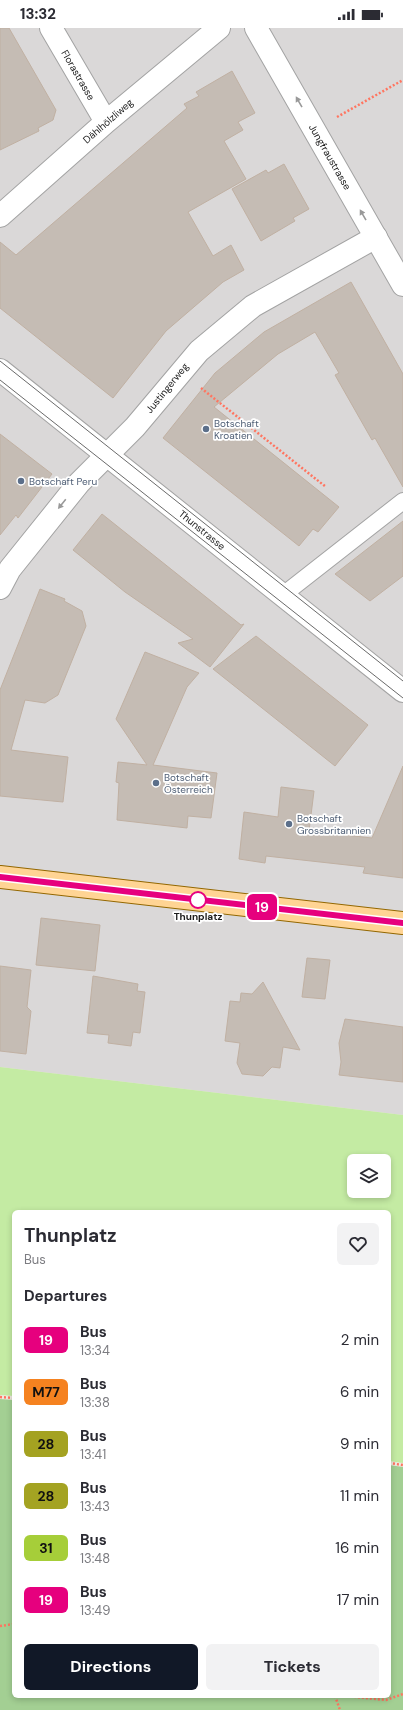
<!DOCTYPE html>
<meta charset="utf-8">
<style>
:root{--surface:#fff;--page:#f2f2f3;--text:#2b2b33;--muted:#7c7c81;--accent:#111827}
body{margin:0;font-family:"DM Sans",sans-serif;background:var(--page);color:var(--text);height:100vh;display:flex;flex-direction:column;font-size:15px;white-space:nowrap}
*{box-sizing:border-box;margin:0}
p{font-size:13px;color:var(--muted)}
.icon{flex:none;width:22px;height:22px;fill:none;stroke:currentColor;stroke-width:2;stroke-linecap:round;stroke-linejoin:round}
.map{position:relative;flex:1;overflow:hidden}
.drawer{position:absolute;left:12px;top:1182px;width:379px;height:488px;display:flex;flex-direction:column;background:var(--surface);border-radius:6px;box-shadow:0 2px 6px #0003}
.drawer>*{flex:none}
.badge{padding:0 8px;border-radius:6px;font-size:14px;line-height:26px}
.controls{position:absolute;left:347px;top:1126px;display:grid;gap:8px}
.controls a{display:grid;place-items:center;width:44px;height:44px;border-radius:6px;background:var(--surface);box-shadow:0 2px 6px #0003;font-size:20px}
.map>.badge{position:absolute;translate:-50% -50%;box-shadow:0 0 0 2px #fff}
h2{padding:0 12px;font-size:15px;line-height:36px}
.round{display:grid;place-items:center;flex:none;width:42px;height:42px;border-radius:6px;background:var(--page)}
.summary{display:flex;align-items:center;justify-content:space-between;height:68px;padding:0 12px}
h1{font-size:19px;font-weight:700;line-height:30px}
.cta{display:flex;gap:8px;margin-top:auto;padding:8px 12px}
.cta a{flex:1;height:46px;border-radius:6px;background:var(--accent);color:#fff;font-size:16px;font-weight:700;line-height:46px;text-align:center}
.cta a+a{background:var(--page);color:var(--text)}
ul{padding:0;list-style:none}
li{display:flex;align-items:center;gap:12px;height:52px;padding:0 12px}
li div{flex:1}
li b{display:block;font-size:15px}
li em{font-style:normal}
li .badge{min-width:44px;font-weight:700;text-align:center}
.status{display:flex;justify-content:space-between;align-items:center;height:28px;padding:0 20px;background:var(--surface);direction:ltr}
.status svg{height:11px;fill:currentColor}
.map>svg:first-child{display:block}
</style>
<div class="status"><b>13:32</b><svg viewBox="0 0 49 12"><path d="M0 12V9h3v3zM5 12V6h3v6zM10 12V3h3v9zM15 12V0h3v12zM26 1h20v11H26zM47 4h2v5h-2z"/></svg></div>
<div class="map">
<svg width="403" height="1682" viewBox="0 0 403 1682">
<rect width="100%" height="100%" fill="#eeeae0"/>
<!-- residential -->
<path fill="#dad8d8" d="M 0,0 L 403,0 L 403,1087 L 0,1039 Z"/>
<!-- grass -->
<path fill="#c4eba3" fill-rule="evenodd" d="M 0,1039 L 403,1087 L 403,1435 L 389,1433 L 389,1184 L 14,1184 L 14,1368 L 0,1367 ZM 354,1133 L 384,1133 L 384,1163 L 354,1163 Z"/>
<!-- forest -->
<path fill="#a3cf93" d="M 0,1371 L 14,1372 L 14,1668 L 389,1668 L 389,1437 L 403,1439 L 403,1682 L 0,1682 Z"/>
<!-- building -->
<path fill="#c5bcb4" stroke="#c0b0a2" d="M 0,0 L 9,0 L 56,82 L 53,92 L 38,100 L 39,103 L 0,122 Z
M 232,43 L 255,85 L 238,94 L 243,102 L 224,113 L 246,151 L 188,184 L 213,228 L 231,217 L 244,242 L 223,254 L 166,303 L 113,370 L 0,280 L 0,214 L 16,227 L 187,80 L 184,76 L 199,68 L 196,64 Z
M 284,136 L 309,181 L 293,190 L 295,193 L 261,213 L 232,161 L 266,142 L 268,145 Z
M 351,254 L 403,346 L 403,459 L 375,410 L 372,412 L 335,347 L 339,345 L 315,304 L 278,326 L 214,379 L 339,479 L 318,504 L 313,501 L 299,518 L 163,410 L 215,345 L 264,304 Z
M 0,406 L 52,446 L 18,490 L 16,487 L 0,507 Z
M 102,486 L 241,597 L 244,596 L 210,639 L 178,615 L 193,611 L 125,564 L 73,522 Z
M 403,493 L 403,548 L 370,573 L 335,546 Z
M 40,561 L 65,571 L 64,573 L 82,583 L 86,598 L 58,667 L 45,675 L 25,672 L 11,722 L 68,729 L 63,774 L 0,768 L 0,662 Z
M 256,608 L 368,697 L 335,738 L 213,641 Z
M 145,624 L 199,645 L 187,659 L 153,737 L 217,745 L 211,790 L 188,788 L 187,800 L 117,792 L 119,755 L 116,754 L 118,734 L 147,737 L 116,691 Z
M 403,738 L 403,850 L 363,845 L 365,839 L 266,828 L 265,835 L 239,831 L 244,784 L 278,789 L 281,759 L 314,763 L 309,803 L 372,810 Z
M 41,890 L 100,897 L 95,943 L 36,937 Z
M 307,930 L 330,932 L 325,971 L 302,969 Z
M 0,938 L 31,942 L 27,979 L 31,983 L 26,1026 L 0,1023 Z
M 93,948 L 138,956 L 137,963 L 145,964 L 140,1005 L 133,1004 L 131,1018 L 108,1015 L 109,1007 L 87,1005 Z
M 263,954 L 300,1022 L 283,1019 L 280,1040 L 272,1039 L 263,1048 L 242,1046 L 237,1035 L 240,1015 L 225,1013 L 230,973 L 240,974 L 241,965 L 252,966 Z
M 345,991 L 403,999 L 403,1054 L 339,1047 L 341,1034 L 339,1015 Z"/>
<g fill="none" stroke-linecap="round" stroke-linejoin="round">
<defs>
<path id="service" d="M 283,567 L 403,473"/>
<path id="minor" d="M 51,0 L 106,94
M 0,188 L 106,94 L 219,0
M 0,560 L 10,541 L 79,455 L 135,399 L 199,323 L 253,278 L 376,209"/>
<path id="tertiary" d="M 256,0 L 403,257
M 0,342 L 403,663"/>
<path id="primary" d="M 0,849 L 403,895"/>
</defs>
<!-- service casing -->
<use href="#service" stroke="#a3a3a3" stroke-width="18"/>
<!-- minor casing -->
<use href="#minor" stroke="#a3a3a3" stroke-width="24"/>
<!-- tertiary casing -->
<use href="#tertiary" stroke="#a3a3a3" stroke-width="24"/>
<!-- primary casing -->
<use href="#primary" stroke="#936700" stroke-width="24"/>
<!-- path -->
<path stroke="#ff7560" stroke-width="2.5" stroke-dasharray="2 2" stroke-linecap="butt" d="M 337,89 L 403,52
M 201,360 L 326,459
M 0,1369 L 14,1370
M 389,1435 L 403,1437
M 0,1598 L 14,1596
M 335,1668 L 340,1682
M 346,1668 L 386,1672 L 403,1666"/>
<!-- service -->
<use href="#service" stroke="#fff" stroke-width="16"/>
<!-- minor -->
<use href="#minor" stroke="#fff" stroke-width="22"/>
<!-- tertiary -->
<use href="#tertiary" stroke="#fff" stroke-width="22"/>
<!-- primary -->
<use href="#primary" stroke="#ffd494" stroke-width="22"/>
<!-- tram -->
<path stroke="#6a6a6a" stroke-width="1" d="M 0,333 L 403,653
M 0,352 L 403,670"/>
</g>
<!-- one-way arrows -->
<defs><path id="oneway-solid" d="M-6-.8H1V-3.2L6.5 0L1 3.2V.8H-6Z"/></defs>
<g fill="#999">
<use href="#oneway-solid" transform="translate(299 74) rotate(-120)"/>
<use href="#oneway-solid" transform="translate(363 187) rotate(-120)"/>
<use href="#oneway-solid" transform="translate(62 476) rotate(129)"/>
</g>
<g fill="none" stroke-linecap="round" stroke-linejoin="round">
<defs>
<path id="line" d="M 0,849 L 403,895"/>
</defs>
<!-- line casing -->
<use href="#line" stroke="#fff" stroke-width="9"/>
<!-- line -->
<use href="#line" stroke="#e6007e" stroke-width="6"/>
</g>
<!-- markers -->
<g fill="#5c6f8a" stroke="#fff" stroke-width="1.5">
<circle cx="206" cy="401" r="4"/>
<circle cx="21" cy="453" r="4"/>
<circle cx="156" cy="755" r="4"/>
<circle cx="289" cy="796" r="4"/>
</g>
<circle fill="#fff" stroke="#e6007e" stroke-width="2" cx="198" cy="872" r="8"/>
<g text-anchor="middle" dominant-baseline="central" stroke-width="3.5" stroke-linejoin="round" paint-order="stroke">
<!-- street labels -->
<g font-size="10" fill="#1c1c1c" stroke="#fff">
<text transform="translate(78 47) rotate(60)">Florastrasse</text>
<text transform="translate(108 93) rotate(-41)">Dählhölzliweg</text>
<text transform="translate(330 129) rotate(60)">Jungfraustrasse</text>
<text transform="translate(167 360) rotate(-51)">Justingerweg</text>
<text transform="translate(202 502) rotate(39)">Thunstrasse</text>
</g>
<!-- service labels -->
<g font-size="10" fill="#4e5e75" stroke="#fff" text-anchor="start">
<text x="214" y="395">Botschaft<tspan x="214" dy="12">Kroatien</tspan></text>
<text x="29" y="453">Botschaft Peru</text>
<text x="164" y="749">Botschaft<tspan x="164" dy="12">Österreich</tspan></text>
<text x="297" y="790">Botschaft<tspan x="297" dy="12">Grossbritannien</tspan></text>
</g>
<!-- stop labels -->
<g font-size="10" font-weight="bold" fill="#1c1c1c" stroke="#fff">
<text x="198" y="888">Thunplatz</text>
</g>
</g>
</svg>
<div class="controls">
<a><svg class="icon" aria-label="layers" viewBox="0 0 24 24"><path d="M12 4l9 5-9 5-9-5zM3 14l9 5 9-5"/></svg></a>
</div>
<b class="badge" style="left:262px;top:879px;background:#e6007e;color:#fff">19</b>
<section class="drawer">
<div class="summary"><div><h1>Thunplatz</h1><p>Bus</p></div><a class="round"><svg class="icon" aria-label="heart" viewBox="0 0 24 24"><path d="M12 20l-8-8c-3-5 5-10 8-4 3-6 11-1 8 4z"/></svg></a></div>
<h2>Departures</h2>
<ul>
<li><span class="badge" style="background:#e6007e;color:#fff">19</span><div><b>Bus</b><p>13:34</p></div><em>2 min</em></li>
<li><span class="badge" style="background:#f58220;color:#111">M77</span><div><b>Bus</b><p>13:38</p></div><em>6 min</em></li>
<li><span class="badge" style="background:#a4a221;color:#111">28</span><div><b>Bus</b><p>13:41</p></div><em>9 min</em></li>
<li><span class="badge" style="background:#a4a322;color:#111">28</span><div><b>Bus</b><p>13:43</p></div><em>11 min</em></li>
<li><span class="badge" style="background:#a6ce39;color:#111">31</span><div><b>Bus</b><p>13:48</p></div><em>16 min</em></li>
<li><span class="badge" style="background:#e6007e;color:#fff">19</span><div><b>Bus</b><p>13:49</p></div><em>17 min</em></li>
</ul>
<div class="cta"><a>Directions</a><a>Tickets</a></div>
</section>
</div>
